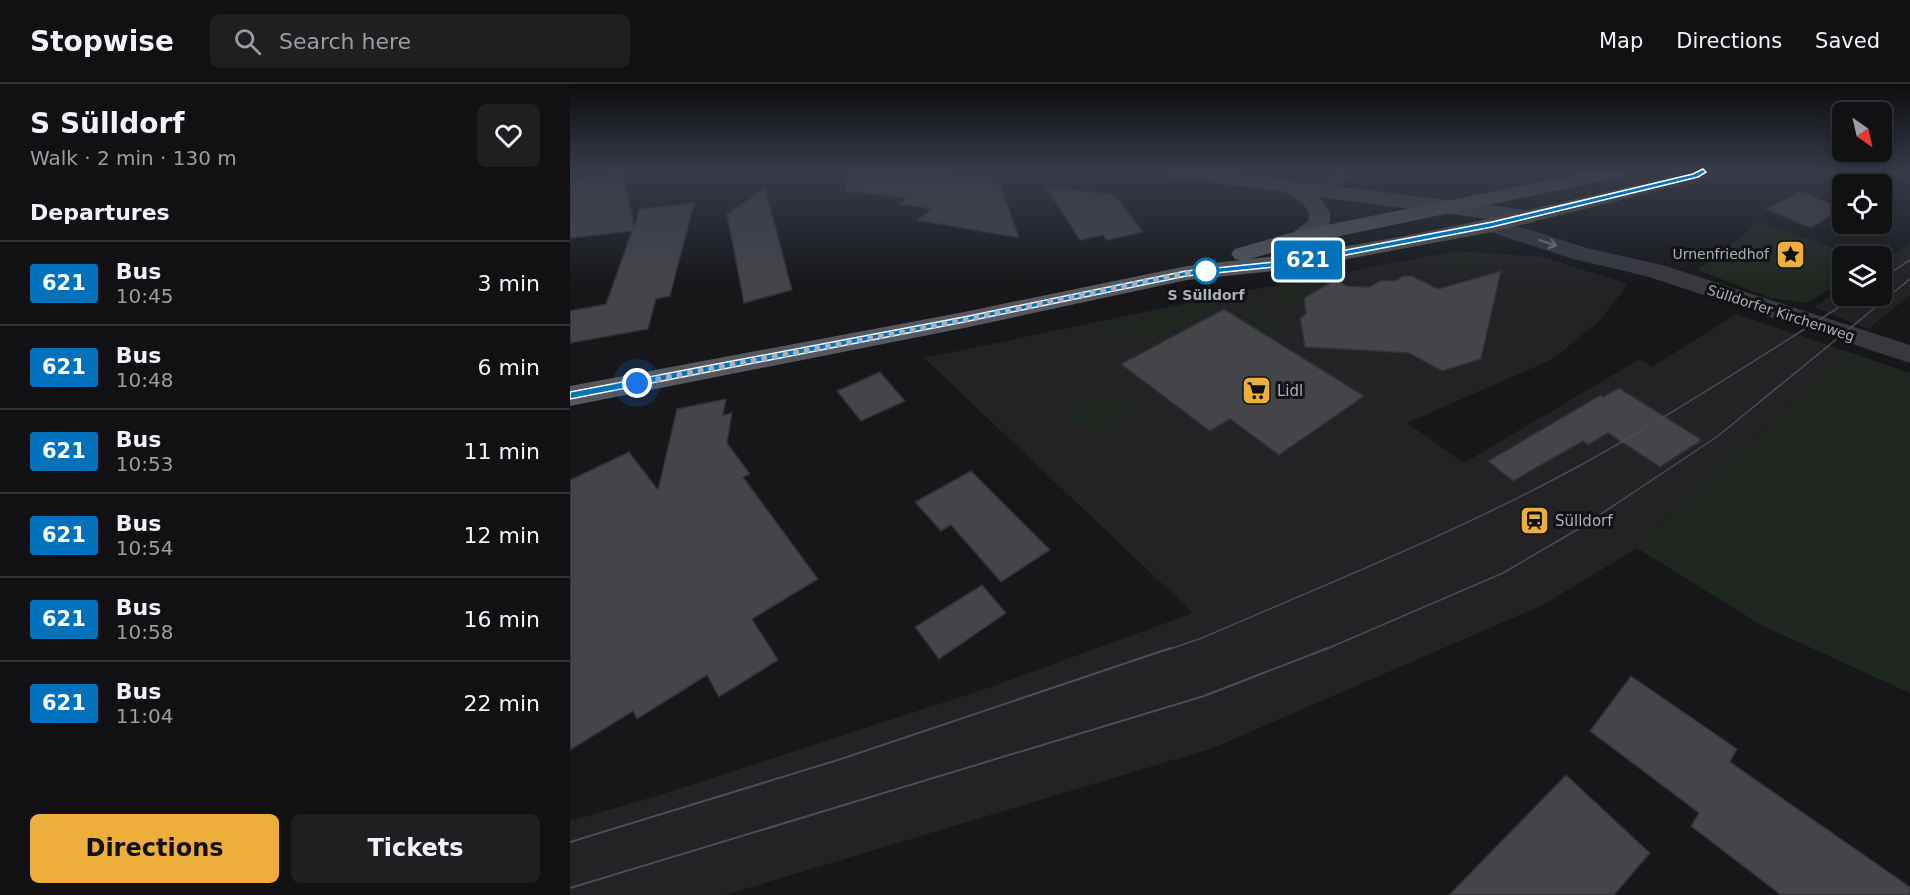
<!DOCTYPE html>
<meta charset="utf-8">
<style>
:root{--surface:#111113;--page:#1e1f21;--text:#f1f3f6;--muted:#9c9da0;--line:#303133;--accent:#eeae3b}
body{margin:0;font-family:"DejaVu Sans",sans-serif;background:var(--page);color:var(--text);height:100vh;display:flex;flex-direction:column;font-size:22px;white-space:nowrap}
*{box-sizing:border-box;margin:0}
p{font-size:20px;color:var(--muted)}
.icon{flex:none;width:33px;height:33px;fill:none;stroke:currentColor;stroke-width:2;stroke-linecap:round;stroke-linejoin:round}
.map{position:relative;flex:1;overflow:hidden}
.drawer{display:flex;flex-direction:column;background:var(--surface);width:570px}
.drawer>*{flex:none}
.badge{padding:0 12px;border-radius:4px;font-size:21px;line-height:39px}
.needle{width:39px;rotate:146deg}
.buttons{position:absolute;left:1262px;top:18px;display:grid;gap:12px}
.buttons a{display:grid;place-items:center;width:60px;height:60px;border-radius:9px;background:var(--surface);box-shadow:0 3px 15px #0003,0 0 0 2px var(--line);font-size:30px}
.you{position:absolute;width:30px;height:30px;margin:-15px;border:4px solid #fff;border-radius:50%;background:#1a73e8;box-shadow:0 0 0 9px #1a73e833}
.map>.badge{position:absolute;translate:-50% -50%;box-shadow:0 0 0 3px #fff}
h2{padding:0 30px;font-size:22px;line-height:54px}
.round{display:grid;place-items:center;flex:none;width:63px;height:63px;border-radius:9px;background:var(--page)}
.head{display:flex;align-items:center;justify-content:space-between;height:102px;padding:0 30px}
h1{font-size:28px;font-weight:700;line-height:45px}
.button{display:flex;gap:12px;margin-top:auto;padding:12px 30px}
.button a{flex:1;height:69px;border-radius:9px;background:var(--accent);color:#111;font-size:24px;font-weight:700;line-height:69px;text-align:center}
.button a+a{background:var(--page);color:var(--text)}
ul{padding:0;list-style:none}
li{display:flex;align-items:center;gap:18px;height:84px;padding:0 30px;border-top:2px solid var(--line)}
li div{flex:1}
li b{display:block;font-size:22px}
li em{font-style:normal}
li .badge{min-width:66px;font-weight:700;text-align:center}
header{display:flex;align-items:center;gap:36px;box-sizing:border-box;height:84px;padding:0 30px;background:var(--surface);border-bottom:2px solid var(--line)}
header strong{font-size:28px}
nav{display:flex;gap:33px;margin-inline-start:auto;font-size:21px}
.search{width:420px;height:54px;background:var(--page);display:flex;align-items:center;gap:15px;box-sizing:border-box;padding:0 21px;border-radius:9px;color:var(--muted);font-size:22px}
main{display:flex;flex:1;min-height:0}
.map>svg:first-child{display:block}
</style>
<header>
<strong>Stopwise</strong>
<div class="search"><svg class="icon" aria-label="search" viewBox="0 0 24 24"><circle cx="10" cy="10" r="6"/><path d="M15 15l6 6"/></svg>Search here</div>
<nav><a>Map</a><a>Directions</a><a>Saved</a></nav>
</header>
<main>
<section class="drawer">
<div class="head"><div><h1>S Sülldorf</h1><p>Walk · 2 min · 130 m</p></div><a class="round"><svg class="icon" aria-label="heart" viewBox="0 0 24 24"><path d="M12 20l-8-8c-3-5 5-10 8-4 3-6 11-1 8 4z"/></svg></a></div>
<h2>Departures</h2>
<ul>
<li><span class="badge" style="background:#0072bc;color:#fff">621</span><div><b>Bus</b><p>10:45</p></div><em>3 min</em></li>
<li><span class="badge" style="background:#0072bc;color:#fff">621</span><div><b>Bus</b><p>10:48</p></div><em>6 min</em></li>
<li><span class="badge" style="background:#0072bc;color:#fff">621</span><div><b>Bus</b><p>10:53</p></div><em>11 min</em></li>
<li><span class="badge" style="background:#0072bc;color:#fff">621</span><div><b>Bus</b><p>10:54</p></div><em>12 min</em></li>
<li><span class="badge" style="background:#0072bc;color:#fff">621</span><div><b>Bus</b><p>10:58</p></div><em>16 min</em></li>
<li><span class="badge" style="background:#0072bc;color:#fff">621</span><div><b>Bus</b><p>11:04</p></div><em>22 min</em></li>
</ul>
<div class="button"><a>Directions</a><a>Tickets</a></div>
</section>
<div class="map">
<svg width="1340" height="811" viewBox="0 0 1340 811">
<rect width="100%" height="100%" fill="#171719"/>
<!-- built -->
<path fill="#232326" d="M 1340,159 L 1340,211 L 1298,245 L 1244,223 L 1272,205 L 1272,212 L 1311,212 L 1311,179 Z
M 888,167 L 973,173 L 1058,200 L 1029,237 L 983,275 L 837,339 L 894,379 L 1070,275 L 1082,283 L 1166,230 L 1279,268 L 1067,464 L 973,521 L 643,664 L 155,811 L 0,811 L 0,737 L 90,711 L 421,603 L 623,529 L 354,274 L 680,206 Z"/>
<!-- green -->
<path fill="#1f2720" d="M 1187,137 L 1286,172 L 1272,172 L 1272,197 L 1237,219 L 1201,214 L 1128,186 L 1176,149 Z
M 889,169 L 913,170 L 913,176 L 896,183 L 873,172 Z
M 761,198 L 734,213 L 735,219 L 719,218 L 701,207 Z
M 651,214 L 647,223 L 581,256 L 564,243 L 544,252 L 534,238 Z
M 688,221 L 708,250 L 705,252 L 661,224 Z
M 1279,268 L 1340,289 L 1340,609 L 1193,542 L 1067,464 Z
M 536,306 L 565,329 L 524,352 L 496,327 Z"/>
<!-- building -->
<path fill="#444549" stroke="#313135" stroke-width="1.5" d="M 45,88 L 53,88 L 64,142 L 70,125 L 124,119 L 100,212 L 86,215 L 78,245 L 0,259 L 0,227 L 36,220 L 62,147 L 0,154 L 0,97 Z
M 276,88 L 367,88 L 428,96 L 449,154 L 347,136 L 362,125 L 330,120 L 337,114 L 275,107 Z
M 475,102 L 545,111 L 573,148 L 537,156 L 533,151 L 510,156 Z
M 195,104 L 222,206 L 174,219 L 157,130 Z
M 1230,108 L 1272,124 L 1272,125 L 1241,144 L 1196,125 Z
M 931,187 L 911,275 L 872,287 L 839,269 L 735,263 L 730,234 L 736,230 L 734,214 L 761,198 L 770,198 L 777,202 L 800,203 L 811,196 L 825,197 L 833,192 L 842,192 L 868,205 Z
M 654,225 L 765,294 L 794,312 L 709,371 L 660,335 L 640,347 L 551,280 Z
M 310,288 L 335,317 L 291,337 L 267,307 Z
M 1049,304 L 1132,356 L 1090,383 L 1038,349 L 1018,361 L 1013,357 L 943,397 L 918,377 L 1031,311 L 1033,313 Z
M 156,315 L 153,331 L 162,329 L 157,359 L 180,390 L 173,393 L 248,495 L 182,535 L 208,576 L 149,613 L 137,591 L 67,635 L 63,627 L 0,666 L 0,396 L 59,368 L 88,406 L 107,325 Z
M 401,387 L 480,466 L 431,498 L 381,441 L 371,447 L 345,418 Z
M 412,501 L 436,529 L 369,575 L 345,543 Z
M 1061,592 L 1167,665 L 1160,678 L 1340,803 L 1340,811 L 1211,811 L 1121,742 L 1129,729 L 1020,647 Z
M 996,691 L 1080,769 L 1044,811 L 879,811 Z"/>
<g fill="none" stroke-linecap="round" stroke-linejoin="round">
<!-- street -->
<path fill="#38393e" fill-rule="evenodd" d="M 760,88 L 780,88 L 764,110 L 757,112 L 750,110 L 747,106 Z
M 922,134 L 1017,164 L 1092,181 L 1340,261 L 1340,279 L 1076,192 L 1003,175 L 914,146 L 911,141 L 914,136 Z"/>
<!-- secondary -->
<path fill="#46484e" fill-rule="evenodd" d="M 598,88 L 652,88 L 956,126 L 964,128 L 967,133 L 964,138 L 956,140 L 750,113 L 761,130 L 759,140 C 751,152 733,162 719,159 L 716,154 L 738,137 L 739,130 L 734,121 L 715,108 L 608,94 L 601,92 Z"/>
<!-- primary -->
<path fill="#54575d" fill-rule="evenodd" d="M 1019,88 L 1057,88 L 1054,92 L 1047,94 L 732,160 L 680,175 C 828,160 974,122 1118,88 L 1142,88 L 1132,96 L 922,148 L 724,185 L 617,196 L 394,244 L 0,322 L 0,302 L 394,228 L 617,182 L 670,176 L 665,175 L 661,170 L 665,165 L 727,147 Z"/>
<!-- tram-far1 -->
<path stroke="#4b4d53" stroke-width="1.5" d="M 1311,195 L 1340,176
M 597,566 L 632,554 C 754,501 878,452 996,389 C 1096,335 1191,272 1287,212
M 754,566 L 933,489 L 1010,444 L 1148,352 L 1340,195"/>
<!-- tram -->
<path stroke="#4b4d53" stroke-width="2" d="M 0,758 L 271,675 L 601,564
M 0,804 L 634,612 L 758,564"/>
</g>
<!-- one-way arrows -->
<defs><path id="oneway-shaft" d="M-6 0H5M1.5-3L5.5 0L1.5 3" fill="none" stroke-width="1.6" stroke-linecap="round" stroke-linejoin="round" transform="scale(1.5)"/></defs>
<use stroke="#777a82" href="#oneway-shaft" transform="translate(978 159) rotate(18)"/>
<!-- sky -->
<linearGradient id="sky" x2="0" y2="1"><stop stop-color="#0d0d0e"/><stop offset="0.44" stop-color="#363c49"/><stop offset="1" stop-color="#363c49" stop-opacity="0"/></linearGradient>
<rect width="1340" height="201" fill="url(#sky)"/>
<!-- line -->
<path fill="#0072bc" stroke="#fff" stroke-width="1.5" d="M 1133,85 L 1136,88 L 1128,93 L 922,143 L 724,181 L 616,192 L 394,238 L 0,315 L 0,308 L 394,233 L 616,187 L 724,176 L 922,138 L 1123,90 Z"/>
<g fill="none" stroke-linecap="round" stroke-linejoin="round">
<!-- walk -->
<path stroke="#aaafb9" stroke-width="6" stroke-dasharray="0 10.8" d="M 67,299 L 394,236 L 616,189 L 645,187 L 636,187"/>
</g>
<!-- icons -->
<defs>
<symbol id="sight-square" viewBox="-11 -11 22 22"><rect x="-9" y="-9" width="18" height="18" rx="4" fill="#eeae3b" stroke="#121214"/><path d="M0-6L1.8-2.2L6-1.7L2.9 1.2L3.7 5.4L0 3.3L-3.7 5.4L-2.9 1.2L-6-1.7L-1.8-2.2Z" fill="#111"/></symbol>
<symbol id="supermarket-square" viewBox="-11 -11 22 22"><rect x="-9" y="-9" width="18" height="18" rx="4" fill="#eeae3b" stroke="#121214"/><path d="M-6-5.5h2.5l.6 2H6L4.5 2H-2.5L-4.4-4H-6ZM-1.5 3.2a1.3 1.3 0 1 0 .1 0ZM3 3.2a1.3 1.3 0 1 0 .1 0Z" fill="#111"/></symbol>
<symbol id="station-square" viewBox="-11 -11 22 22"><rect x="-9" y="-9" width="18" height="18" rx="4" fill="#eeae3b" stroke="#121214"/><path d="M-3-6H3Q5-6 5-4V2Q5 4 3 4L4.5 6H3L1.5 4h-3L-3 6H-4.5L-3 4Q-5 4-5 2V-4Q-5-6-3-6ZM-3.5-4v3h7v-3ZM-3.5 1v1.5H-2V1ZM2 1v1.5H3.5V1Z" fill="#111"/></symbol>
</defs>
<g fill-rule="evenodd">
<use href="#sight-square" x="1204" y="154" width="33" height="33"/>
<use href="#supermarket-square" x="670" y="290" width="33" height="33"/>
<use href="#station-square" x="948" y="420" width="33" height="33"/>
</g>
<!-- markers -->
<circle fill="#fff" stroke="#0072bc" stroke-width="3" cx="636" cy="187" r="12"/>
<g text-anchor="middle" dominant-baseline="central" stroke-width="6" stroke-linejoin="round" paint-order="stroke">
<!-- far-poi labels -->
<g font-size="14" fill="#aaafb9" stroke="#121214" text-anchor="end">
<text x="1199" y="170">Urnenfriedhof</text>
</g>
<!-- far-stop labels -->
<g font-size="14" font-weight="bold" fill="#aaafb9" stroke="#121214">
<text x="636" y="211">S Sülldorf</text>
</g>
<!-- far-street labels -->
<g font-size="14" fill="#aaafb9" stroke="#121214">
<text transform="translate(1211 229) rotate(18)">Sülldorfer Kirchenweg</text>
</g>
<!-- poi labels -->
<g font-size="15" fill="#aaafb9" stroke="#121214" text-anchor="start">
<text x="707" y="307">Lidl</text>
<text x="985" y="437">Sülldorf</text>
</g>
</g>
</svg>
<div class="buttons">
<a><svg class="needle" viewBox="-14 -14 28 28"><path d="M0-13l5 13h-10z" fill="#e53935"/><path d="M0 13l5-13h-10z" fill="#9c9da0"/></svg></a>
<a><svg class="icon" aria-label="locate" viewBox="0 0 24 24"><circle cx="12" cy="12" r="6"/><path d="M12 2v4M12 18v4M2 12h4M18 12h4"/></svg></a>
<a><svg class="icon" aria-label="layers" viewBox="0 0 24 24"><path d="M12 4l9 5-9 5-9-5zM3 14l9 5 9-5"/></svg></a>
</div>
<div class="you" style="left:67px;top:299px"></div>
<b class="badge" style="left:738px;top:176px;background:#0072bc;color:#fff">621</b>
</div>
</main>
